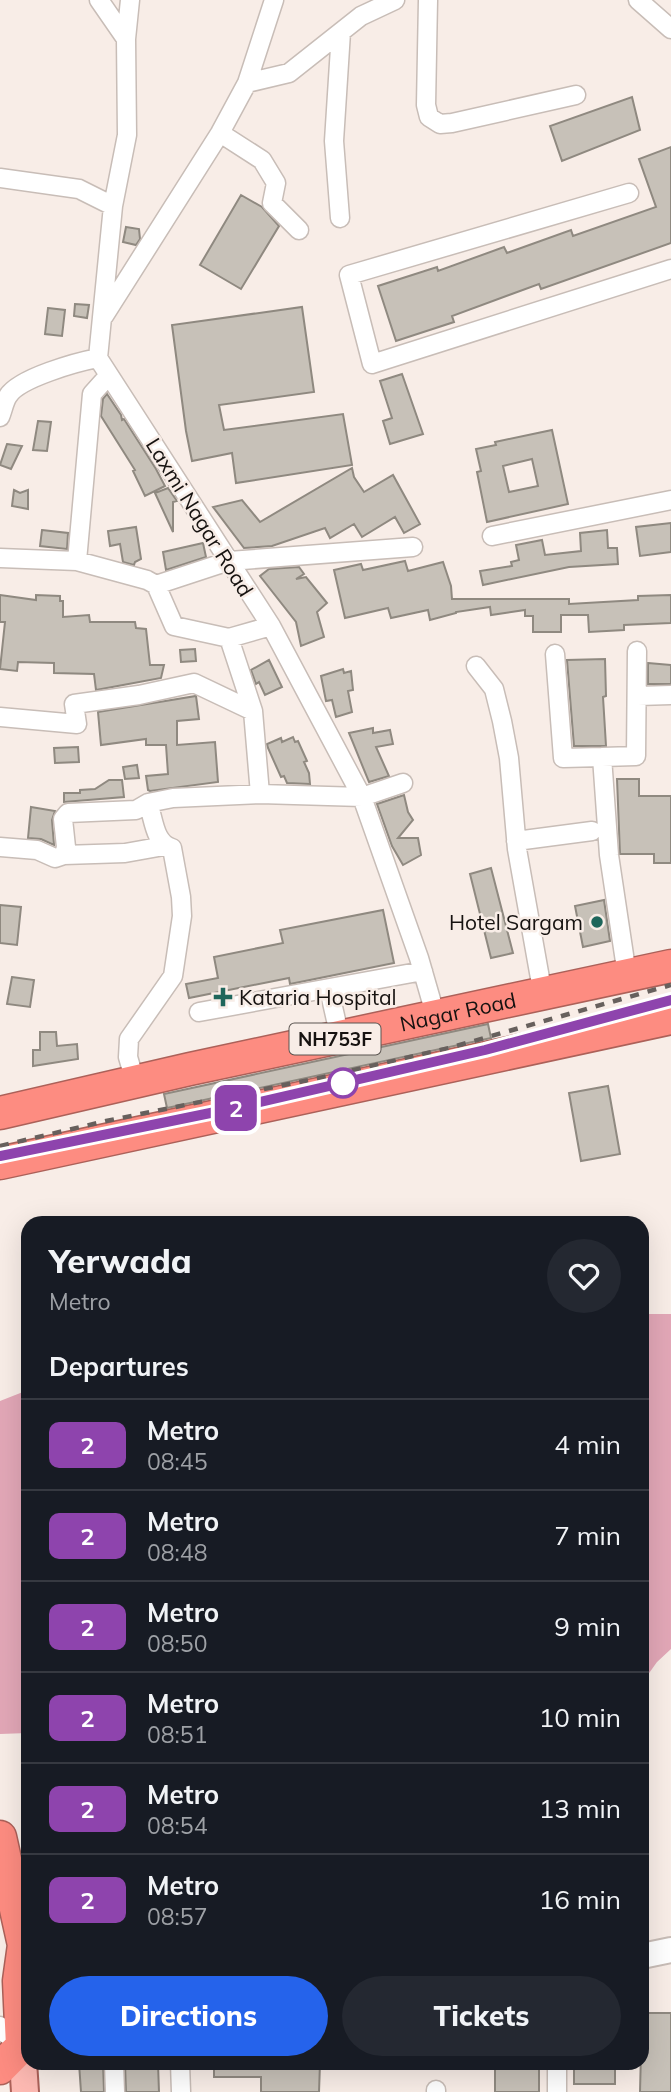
<!DOCTYPE html>
<style>
:root{--surface:#171b24;--page:#242831;--text:#f1f3f6;--muted:#9ea1a6;--line:#363941;--accent:#2563eb}
body{margin:0;font-family:Mulish,sans-serif;background:var(--page);color:var(--text);height:100vh;display:flex;flex-direction:column;font-size:26px;white-space:nowrap}
*{box-sizing:border-box;margin:0}
p{font-size:23px;color:var(--muted)}
.icon{flex:none;width:38px;height:38px;fill:none;stroke:currentColor;stroke-width:2;stroke-linecap:round;stroke-linejoin:round}
.map{position:relative;flex:1;overflow:hidden}
.drawer{position:absolute;left:21px;top:1216px;width:628px;height:854px;display:flex;flex-direction:column;background:var(--surface);border-radius:21px;box-shadow:0 7px 28px #0002}
.drawer>*{flex:none}
.badge{padding:0 14px;border-radius:10px;font-size:24px;line-height:46px}
.map>.badge{position:absolute;translate:-50% -50%;box-shadow:0 0 0 4px #fff}
h2{padding:0 28px;font-size:26px;line-height:63px}
.round{display:grid;place-items:center;flex:none;width:74px;height:74px;border-radius:37px;background:var(--page)}
.summary{display:flex;align-items:center;justify-content:space-between;height:119px;padding:0 28px}
h1{font-size:33px;font-weight:800;line-height:52px}
.primary-button{display:flex;gap:14px;margin-top:auto;padding:14px 28px}
.primary-button a{flex:1;height:80px;border-radius:42px;background:var(--accent);color:#fff;font-size:28px;font-weight:800;line-height:80px;text-align:center}
.primary-button a+a{background:var(--page);color:var(--text)}
ul{padding:0;list-style:none}
li{display:flex;align-items:center;gap:21px;height:91px;padding:0 28px;border-top:2px solid var(--line)}
li div{flex:1}
li b{display:block;font-size:26px}
li em{font-style:normal}
li .badge{min-width:77px;font-weight:700;text-align:center}
.map>svg:first-child{display:block}
</style>
<div class="map">
<svg width="671" height="2092" viewBox="0 0 671 2092">
<rect width="100%" height="100%" fill="#f8ede7"/>
<!-- water -->
<path fill="#e2a7b7" d="M 642,1314 L 671,1314 L 671,1649 L 657,1662 L 642,1683 Z
M 28,1390 L 28,1733 L 0,1734 L 0,1401 Z"/>
<!-- building -->
<path fill="#c7c1b8" stroke="#8f8980" stroke-width="2" fill-rule="evenodd" d="M 632,97 L 640,130 L 562,161 L 550,126 Z
M 671,147 L 671,243 L 541,289 L 539,284 L 452,316 L 454,322 L 396,341 L 378,286 L 437,267 L 438,271 L 504,247 L 507,253 L 571,230 L 573,236 L 656,207 L 639,159 Z
M 241,195 L 262,207 L 279,226 L 241,289 L 200,265 Z
M 126,227 L 139,229 L 140,239 L 136,245 L 123,242 Z
M 75,304 L 89,305 L 87,318 L 74,316 Z
M 302,307 L 314,392 L 219,405 L 224,430 L 343,414 L 352,465 L 236,483 L 232,453 L 192,461 L 186,431 L 172,325 Z
M 48,308 L 65,310 L 62,336 L 45,334 Z
M 402,374 L 423,434 L 390,444 L 383,421 L 392,418 L 380,381 Z
M 107,394 L 121,415 L 122,420 L 124,419 L 156,469 L 165,486 L 145,496 L 133,471 L 135,470 L 101,416 L 103,399 Z
M 38,421 L 51,422 L 47,451 L 33,450 Z
M 552,430 L 568,504 L 487,522 L 477,472 L 481,471 L 476,449 L 496,445 L 495,442 ZM 532,459 L 538,486 L 509,492 L 503,466 Z
M 7,444 L 22,446 L 11,469 L 0,465 Z
M 352,468 L 354,477 L 364,492 L 393,475 L 420,524 L 404,533 L 395,517 L 362,537 L 354,524 L 330,538 L 325,528 L 272,546 L 244,548 L 213,507 L 242,500 L 260,522 Z
M 168,488 L 177,501 L 173,502 L 173,532 L 155,493 Z
M 14,490 L 20,493 L 28,490 L 28,509 L 12,506 Z
M 671,523 L 671,552 L 640,556 L 636,527 Z
M 136,527 L 141,559 L 135,562 L 134,565 L 123,562 L 120,544 L 110,546 L 108,531 Z
M 42,530 L 68,533 L 67,549 L 40,546 Z
M 607,530 L 608,548 L 617,548 L 618,564 L 569,567 L 483,585 L 480,571 L 512,566 L 511,562 L 519,560 L 516,545 L 542,540 L 545,555 L 581,551 L 580,533 Z
M 203,543 L 206,557 L 166,570 L 163,552 Z
M 405,561 L 408,571 L 443,562 L 451,586 L 452,599 L 569,599 L 569,604 L 638,600 L 638,596 L 671,595 L 671,623 L 624,625 L 624,630 L 589,632 L 588,615 L 561,615 L 561,632 L 533,632 L 533,616 L 525,616 L 525,610 L 491,615 L 490,607 L 456,612 L 456,613 L 430,620 L 428,610 L 391,618 L 388,608 L 345,618 L 334,570 L 361,564 L 363,570 Z
M 299,567 L 304,574 L 296,579 L 306,577 L 327,603 L 317,612 L 324,637 L 301,646 L 296,622 L 260,576 L 269,569 Z
M 0,595 L 36,600 L 36,595 L 60,596 L 60,601 L 63,601 L 63,617 L 89,615 L 90,622 L 135,622 L 136,628 L 146,629 L 150,665 L 164,665 L 161,678 L 96,690 L 94,674 L 54,673 L 54,663 L 18,662 L 17,671 L 0,669 L 5,622 L 0,622 Z
M 195,649 L 196,661 L 181,662 L 180,650 Z
M 605,659 L 606,696 L 603,697 L 606,746 L 574,746 L 567,660 Z
M 269,660 L 282,687 L 265,695 L 259,682 L 256,684 L 251,670 Z
M 648,663 L 671,665 L 671,684 L 648,684 Z
M 343,669 L 344,673 L 351,671 L 353,690 L 348,691 L 352,712 L 336,717 L 332,700 L 326,701 L 321,676 Z
M 196,696 L 199,719 L 177,721 L 177,745 L 215,742 L 218,782 L 150,791 L 148,790 L 146,776 L 168,774 L 166,745 L 146,745 L 146,739 L 101,745 L 98,712 Z
M 373,728 L 373,733 L 390,730 L 393,744 L 376,747 L 389,776 L 369,782 L 349,733 Z
M 293,737 L 295,742 L 298,741 L 307,761 L 304,762 L 309,773 L 310,784 L 287,783 L 284,776 L 281,777 L 268,748 L 267,744 L 281,738 L 282,742 Z
M 78,747 L 79,762 L 55,763 L 54,748 Z
M 137,765 L 139,778 L 125,779 L 123,767 Z
M 617,779 L 639,779 L 639,796 L 671,796 L 671,863 L 654,863 L 654,854 L 620,854 Z
M 109,780 L 122,780 L 124,797 L 64,802 L 64,793 L 80,793 L 80,790 L 95,789 Z
M 404,795 L 408,812 L 413,820 L 398,838 L 418,838 L 421,855 L 403,865 L 392,846 L 377,804 Z
M 31,807 L 55,811 L 52,820 L 54,845 L 41,839 L 28,838 Z
M 491,868 L 513,953 L 491,958 L 470,874 Z
M 604,900 L 610,941 L 583,947 L 575,906 Z
M 0,905 L 21,907 L 17,945 L 0,943 Z
M 383,910 L 394,963 L 290,984 L 289,978 L 189,998 L 186,984 L 218,978 L 214,957 L 283,943 L 280,930 Z
M 12,977 L 34,980 L 30,1007 L 7,1004 Z
M 488,1024 L 491,1038 L 167,1108 L 164,1094 Z
M 40,1032 L 56,1032 L 57,1046 L 77,1044 L 78,1059 L 33,1066 L 33,1050 L 40,1050 Z
M 608,1086 L 620,1154 L 581,1161 L 569,1093 Z
M 642,2013 L 671,2013 L 671,2092 L 640,2092 Z
M 79,2063 L 103,2063 L 104,2092 L 81,2092 Z
M 125,2063 L 158,2063 L 159,2092 L 126,2092 Z
M 214,2063 L 320,2063 L 319,2092 L 261,2092 L 261,2077 L 214,2077 Z
M 495,2063 L 539,2063 L 539,2092 L 495,2092 Z
M 574,2063 L 615,2063 L 615,2084 L 574,2084 Z"/>
<g fill="none" stroke-linecap="round" stroke-linejoin="round">
<defs>
<path id="street" d="M 99,0 L 126,39 L 127,135 L 113,206 L 98,358 L 271,626 L 362,797 L 419,958 L 436,1017
M 428,0 L 426,105 L 429,117 L 440,124 L 452,123 L 576,95
M 638,0 L 671,29
M 126,39 L 130,0
M 247,83 L 289,73 L 361,16 L 395,0
M 220,133 L 262,160 L 276,183 L 272,203 L 299,230
M 0,178 L 79,189 L 113,206
M 629,193 L 349,275 L 372,364 L 671,269
M 340,218 L 334,141 L 341,32
M 104,316 L 220,133 L 247,83 L 274,0
M 0,417 C 3,410 4,402 8,396 C 19,378 77,362 98,358
M 492,536 L 671,500
M 0,558 L 77,561 L 147,580 L 156,585 L 174,626 L 229,638 L 271,626
M 77,561 L 92,394 L 109,375
M 156,585 L 229,561 L 413,547
M 229,638 L 253,711 L 260,794
M 555,654 L 563,758 L 602,757 L 609,855 L 627,975
M 476,666 L 494,689 L 502,721 L 509,758 L 517,849 L 543,995
M 638,696 L 671,695
M 0,717 L 77,724 L 74,704 L 139,695 L 194,683 L 253,711
M 602,757 L 636,756 L 637,651
M 516,841 L 592,831
M 0,847 L 37,850 L 55,858 L 64,855 L 125,853 L 164,846
M 64,855 L 66,847 L 63,819 L 68,813 L 136,810 L 148,803 L 173,798 L 260,794 L 362,797 L 403,783
M 329,989 L 340,1038
M 199,1012 L 423,971
M 135,1081 L 128,1057 L 129,1039 L 173,976 L 182,916 L 181,897 L 172,848 C 154,843 154,819 148,803
M 0,2026 L 2,2031 L 22,2046
M 114,2063 L 115,2092
M 180,2063 L 181,2092
M 557,2063 L 557,2092
M 436,2092 L 436,2090"/>
<path id="secondary" d="M 642,1956 L 671,1950"/>
<path id="primary" d="M 22,2046 L 25,2092"/>
<g id="highway">
<path id="s1" d="M 0,1113 L 190,1069 L 671,966"/>
<path d="M 0,1163 L 671,1018"/>
<path d="M 0,1837 L 24,1945 L 19,1981 L 22,2046 L 0,2068"/>
</g>
</defs>
<!-- street casing -->
<use href="#street" stroke="#c8bdb7" stroke-width="21"/>
<!-- secondary casing -->
<use href="#secondary" stroke="#c8bdb7" stroke-width="28"/>
<!-- primary casing -->
<use href="#primary" stroke="#ac6159" stroke-width="30"/>
<!-- highway casing -->
<use href="#highway" stroke="#ac6159" stroke-width="35"/>
<!-- street -->
<use href="#street" stroke="#fff" stroke-width="18"/>
<!-- secondary -->
<use href="#secondary" stroke="#fff" stroke-width="24"/>
<!-- primary -->
<use href="#primary" stroke="#febab3" stroke-width="26"/>
<!-- highway -->
<use href="#highway" stroke="#fd8c81" stroke-width="32"/>
<!-- rail -->
<path stroke="#67605d" stroke-width="4.5" stroke-dasharray="9 9" stroke-linecap="butt" d="M 434,1062 L 671,1000
M 0,1146 L 106,1121 L 324,1077 L 449,1048 L 671,985
M 24,1151 L 325,1087"/>
</g>
<g fill="none" stroke-linecap="round" stroke-linejoin="round">
<defs>
<path id="line" d="M 0,1156 L 225,1110 L 485,1050 L 671,1000"/>
</defs>
<!-- line casing -->
<use href="#line" stroke="#fff" stroke-width="16"/>
<!-- line -->
<use href="#line" stroke="#8e44ad" stroke-width="10"/>
</g>
<!-- markers -->
<g fill="#1e665b" stroke="#f8ede7" stroke-width="2.5">
<circle cx="597" cy="922" r="7"/>
<path d="M219.5 986.5h7v7h7v7h-7v7h-7v-7h-7v-7h7z"/>
</g>
<circle fill="#fff" stroke="#8e44ad" stroke-width="3.5" cx="343" cy="1083" r="14"/>
<g text-anchor="middle" dominant-baseline="central" stroke-width="5" stroke-linejoin="round" paint-order="stroke">
<!-- shield labels -->
<rect fill="#f8ede7" stroke="#5a5450" stroke-width="2" x="289.5" y="1023.5" width="91" height="31" rx="5"/>
<g font-size="19" font-weight="bold" fill="#161210">
<text x="335" y="1039">NH753F</text>
</g>
<!-- street labels -->
<g font-size="21" fill="#161210" stroke="#f8ede7">
<text transform="translate(200 517) rotate(58)">Laxmi Nagar Road</text>
<text stroke="none"><textPath href="#s1" startOffset="469">Nagar Road</textPath></text>
</g>
<!-- poi labels -->
<g font-size="21" fill="#161210" stroke="#f8ede7" text-anchor="end">
<text x="583" y="922">Hotel Sargam</text>
<text x="239" y="997" text-anchor="start">Kataria Hospital</text>
</g>
</g>
</svg>
<b class="badge" style="left:236px;top:1108px;background:#8e44ad;color:#fff">2</b>
<section class="drawer">
<div class="summary"><div><h1>Yerwada</h1><p>Metro</p></div><a class="round"><svg class="icon" aria-label="heart" viewBox="0 0 24 24"><path d="M12 20l-8-8c-3-5 5-10 8-4 3-6 11-1 8 4z"/></svg></a></div>
<h2>Departures</h2>
<ul>
<li><span class="badge" style="background:#8e44ad;color:#fff">2</span><div><b>Metro</b><p>08:45</p></div><em>4 min</em></li>
<li><span class="badge" style="background:#8e44ad;color:#fff">2</span><div><b>Metro</b><p>08:48</p></div><em>7 min</em></li>
<li><span class="badge" style="background:#8e44ad;color:#fff">2</span><div><b>Metro</b><p>08:50</p></div><em>9 min</em></li>
<li><span class="badge" style="background:#8e44ad;color:#fff">2</span><div><b>Metro</b><p>08:51</p></div><em>10 min</em></li>
<li><span class="badge" style="background:#8e44ad;color:#fff">2</span><div><b>Metro</b><p>08:54</p></div><em>13 min</em></li>
<li><span class="badge" style="background:#8e44ad;color:#fff">2</span><div><b>Metro</b><p>08:57</p></div><em>16 min</em></li>
</ul>
<div class="primary-button"><a>Directions</a><a>Tickets</a></div>
</section>
</div>
